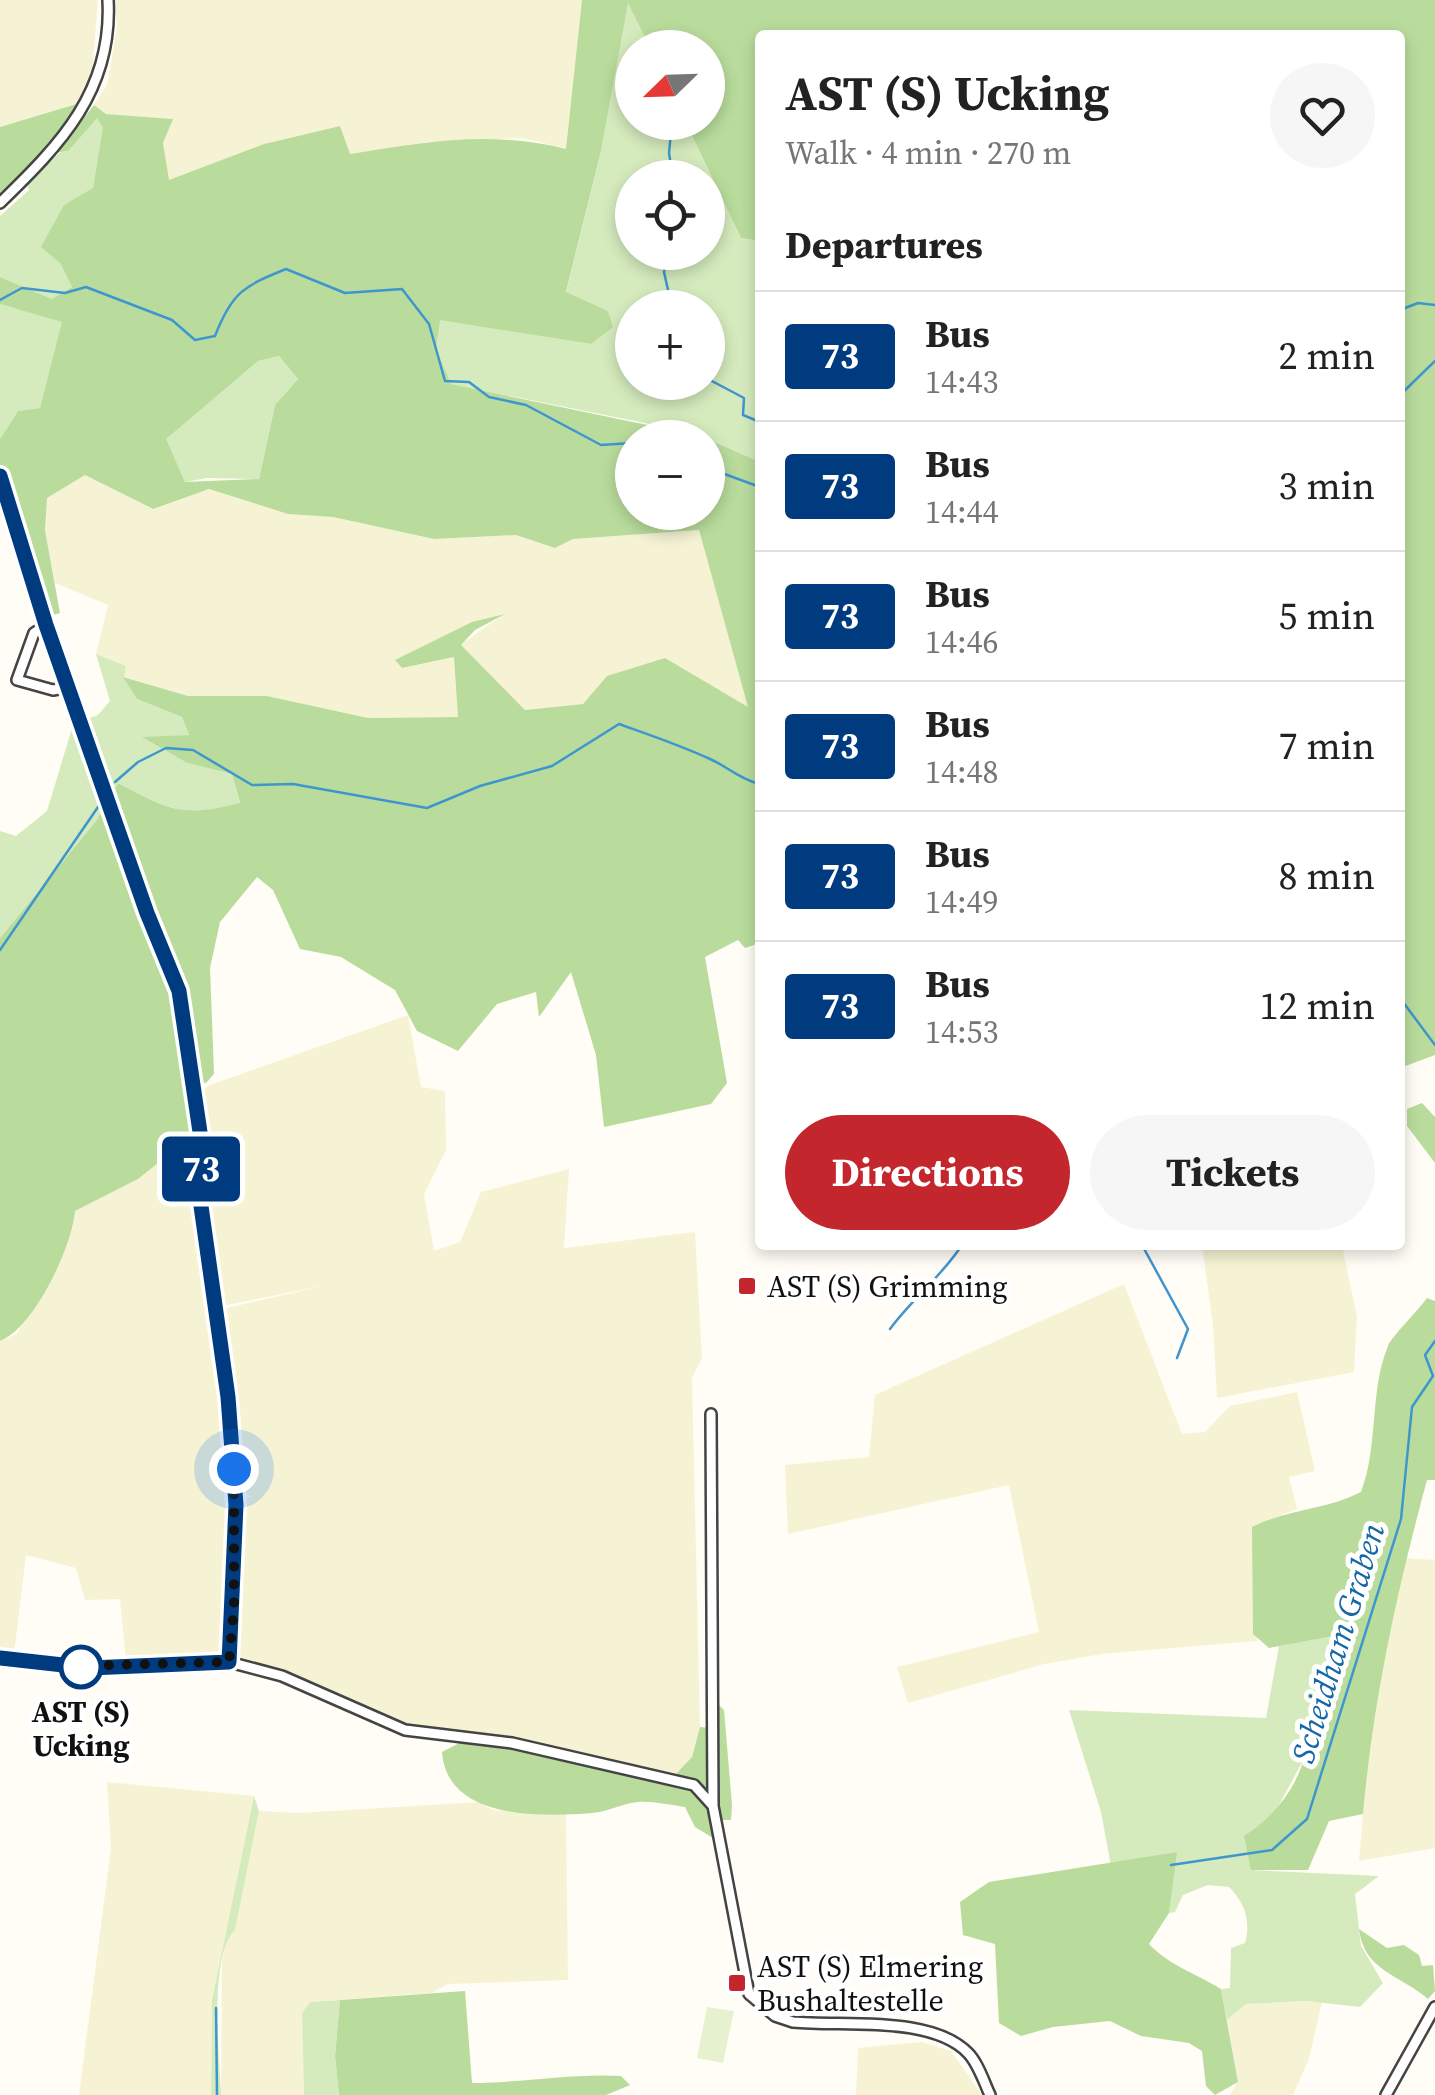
<!DOCTYPE html>
<meta charset="utf-8">
<style>
:root{--surface:#fff;--page:#f6f6f6;--text:#222;--muted:#767676;--line:#e0e0e0;--accent:#c4262e}
body{margin:0;font-family:"Source Serif 4",serif;background:var(--page);color:var(--text);height:100vh;display:flex;flex-direction:column;font-size:38px;white-space:nowrap}
*{box-sizing:border-box;margin:0}
p{font-size:32px;color:var(--muted)}
.icon{flex:none;width:55px;height:55px;fill:none;stroke:currentColor;stroke-width:2;stroke-linecap:round;stroke-linejoin:round}
.map{position:relative;flex:1;overflow:hidden}
.panel{position:absolute;left:755px;top:30px;width:650px;height:1220px;display:flex;flex-direction:column;background:var(--surface);border-radius:10px;box-shadow:0 5px 15px #0003}
.panel>*{flex:none}
.badge{padding:0 20px;border-radius:8px;font-size:35px;line-height:65px}
.needle{width:65px;rotate:247deg}
.buttons{position:absolute;left:615px;top:30px;display:grid;gap:20px}
.buttons a{display:grid;place-items:center;width:110px;height:110px;border-radius:50%;background:var(--surface);box-shadow:0 5px 15px #0003;font-size:50px}
.you{position:absolute;width:50px;height:50px;margin:-25px;border:8px solid #fff;border-radius:50%;background:#1a73e8;box-shadow:0 0 0 15px #1a73e833}
.map>.badge{position:absolute;translate:-50% -50%;box-shadow:0 0 0 5px #fff}
h2{padding:0 30px;font-size:38px;line-height:90px}
.round{display:grid;place-items:center;flex:none;width:105px;height:105px;border-radius:52px;background:var(--page)}
.head{display:flex;align-items:center;justify-content:space-between;height:170px;padding:0 30px}
h1{font-size:48px;font-weight:700;line-height:75px}
.primary-button{display:flex;gap:20px;margin-top:auto;padding:20px 30px}
.primary-button a{flex:1;height:115px;border-radius:60px;background:var(--accent);color:#fff;font-size:40px;font-weight:700;line-height:115px;text-align:center}
.primary-button a+a{background:var(--page);color:var(--text)}
ul{padding:0;list-style:none}
li{display:flex;align-items:center;gap:30px;height:130px;padding:0 30px;border-top:2px solid var(--line)}
li div{flex:1}
li b{display:block;font-size:38px}
li em{font-style:normal}
li .badge{min-width:110px;font-weight:700;text-align:center}
.map>svg:first-child{display:block}
</style>
<div class="map">
<svg width="1435" height="2095" viewBox="0 0 1435 2095">
<rect width="100%" height="100%" fill="#fffdf5"/>
<!-- farmland -->
<path fill="#f6f3d4" d="M 0,0 L 98,0 L 92,75 L 83,102 L 0,127 Z
M 115,0 L 582,0 L 567,149 L 524,138 L 427,142 L 349,154 L 339,126 L 264,144 L 168,181 L 163,143 L 172,119 L 106,114 L 94,105 L 107,85 L 117,28 Z
M 85,475 L 152,509 L 209,489 L 288,514 L 333,517 L 434,539 L 516,535 L 555,548 L 573,539 L 699,530 L 749,709 L 607,676 L 583,704 L 525,710 L 460,645 L 500,617 L 395,660 L 402,668 L 455,657 L 459,717 L 368,718 L 267,696 L 188,696 L 124,677 L 126,666 L 96,654 L 108,605 L 55,583 L 45,530 L 47,498 Z
M 408,1015 L 421,1087 L 445,1091 L 446,1150 L 424,1194 L 434,1251 L 460,1242 L 481,1192 L 569,1169 L 564,1248 L 695,1232 L 702,1358 L 692,1378 L 700,1727 L 692,1757 L 676,1774 L 511,1738 L 403,1725 L 284,1669 L 242,1659 L 236,1649 L 244,1498 L 252,1497 L 243,1492 L 223,1313 L 227,1308 L 323,1286 L 221,1306 L 206,1200 L 201,1094 L 207,1086 Z
M 197,1132 L 197,1213 L 229,1451 L 232,1534 L 227,1647 L 214,1657 L 126,1662 L 120,1599 L 85,1600 L 76,1568 L 26,1555 L 14,1654 L 0,1654 L 0,1341 L 17,1334 L 75,1211 L 138,1179 Z
M 1202,1245 L 1342,1245 L 1357,1317 L 1354,1372 L 1217,1398 L 1213,1325 Z
M 1124,1284 L 1182,1434 L 1205,1432 L 1230,1406 L 1297,1392 L 1315,1471 L 1289,1477 L 1297,1509 L 1252,1527 L 1257,1641 L 1102,1654 L 1044,1664 L 908,1703 L 897,1667 L 1039,1632 L 1009,1485 L 788,1534 L 785,1465 L 869,1457 L 875,1395 Z
M 1406,1558 L 1435,1560 L 1435,1848 L 1359,1861 L 1371,1724 Z
M 107,1782 L 254,1796 L 212,2000 L 211,2095 L 79,2095 L 111,1848 Z
M 479,1802 L 492,1810 L 566,1813 L 568,1980 L 448,1984 L 431,1993 L 310,2002 L 302,2013 L 304,2095 L 221,2095 L 222,1961 L 227,1938 L 235,1930 L 259,1811 L 299,1813 Z
M 1307,2001 L 1322,2002 L 1309,2059 L 1293,2095 L 1230,2095 L 1238,2081 L 1227,2020 L 1246,2004 Z
M 921,2042 L 951,2051 L 982,2095 L 856,2095 L 858,2048 Z"/>
<!-- green -->
<path fill="#d5ebbd" fill-rule="evenodd" d="M 628,1 L 650,47 L 632,48 L 632,122 L 686,123 L 741,238 L 760,241 L 760,462 L 695,433 L 450,384 L 436,349 L 439,319 L 591,344 L 608,311 L 566,293 L 601,151 ZM 632,178 L 708,178 L 708,252 L 632,252 ZM 632,308 L 708,308 L 708,382 L 632,382 Z
M 97,117 L 104,128 L 93,189 L 64,205 L 60,263 L 72,287 L 52,299 L 0,277 L 0,216 L 29,190 L 26,181 C 51,158 75,144 97,117 Z
M 0,304 L 63,321 L 40,408 L 18,411 L 0,439 Z
M 279,356 L 298,379 L 275,405 L 259,479 L 207,478 L 185,482 L 165,439 L 258,361 Z
M 96,654 L 126,666 L 124,678 L 137,699 L 182,717 L 189,735 L 144,738 L 187,763 L 232,774 L 240,804 C 183,818 169,810 118,783 L 96,821 L 0,938 L 0,831 L 16,836 L 47,811 L 73,725 L 78,723 L 103,782 L 84,720 L 98,715 L 110,701 Z
M 1334,1636 L 1341,1642 L 1342,1656 L 1312,1718 L 1306,1755 L 1272,1818 L 1251,1870 L 1379,1876 L 1355,1894 L 1361,1946 L 1383,1983 L 1360,2007 L 1307,2001 L 1246,2004 L 1227,2020 L 1221,1989 L 1230,1988 L 1231,1948 L 1245,1943 C 1251,1921 1245,1903 1229,1887 L 1208,1885 L 1183,1895 L 1175,1912 L 1169,1913 L 1176,1852 L 1111,1866 L 1101,1812 L 1069,1710 L 1266,1718 L 1279,1646 Z
M 254,1796 L 259,1811 L 235,1930 C 208,1956 220,2058 221,2095 L 211,2095 L 212,2000 Z
M 340,2000 L 335,2056 L 339,2095 L 304,2095 L 302,2013 L 310,2002 Z"/>
<!-- forest -->
<path fill="#b9dc9c" fill-rule="evenodd" d="M 582,0 L 1435,0 L 1435,1055 L 1400,1068 L 1400,35 L 760,35 L 760,241 L 741,238 L 686,123 L 708,122 L 708,48 L 650,47 L 628,3 L 601,151 L 566,292 L 608,311 L 613,327 L 591,344 L 440,320 L 436,349 L 451,384 L 705,437 L 632,438 L 632,512 L 708,512 L 708,439 L 760,462 L 760,943 L 745,948 L 738,940 L 705,957 L 727,1083 L 711,1104 L 604,1127 L 596,1055 L 571,972 L 539,1017 L 536,992 L 497,1004 L 458,1051 L 417,1031 L 395,990 L 341,957 L 300,949 L 273,890 L 257,877 L 220,922 L 210,968 L 214,1074 L 206,1083 L 196,1081 L 197,1132 L 138,1179 L 75,1211 C 72,1247 34,1328 0,1341 L 0,938 L 96,821 L 118,783 C 169,810 182,818 240,803 L 232,774 L 187,763 L 142,737 L 189,735 L 182,717 L 137,699 L 123,677 L 188,696 L 267,696 L 368,718 L 458,717 L 454,657 L 402,668 L 395,660 L 472,622 L 505,614 L 475,630 L 461,645 L 525,710 L 583,704 L 607,676 L 665,658 L 748,707 L 699,530 L 573,539 L 555,548 L 516,535 L 434,539 L 333,517 L 288,514 L 209,489 L 153,509 L 85,475 L 47,498 L 45,530 L 60,613 L 46,617 L 0,469 L 0,439 L 18,411 L 40,408 L 62,322 L 0,304 L 0,277 L 52,299 L 72,287 L 60,263 L 41,247 L 64,205 L 93,188 L 103,128 L 97,118 L 69,150 L 56,153 L 94,105 L 106,114 L 173,119 L 163,143 L 169,180 L 264,144 L 340,126 L 350,154 C 424,142 492,130 566,149 ZM 279,356 L 298,379 L 275,405 L 259,479 L 185,482 L 166,439 L 258,361 Z
M 83,102 L 51,149 L 0,198 L 0,127 Z
M 1422,1103 L 1435,1117 L 1435,1163 L 1407,1126 L 1407,1109 Z
M 1427,1298 L 1435,1301 L 1435,1480 L 1427,1480 C 1397,1591 1373,1700 1363,1814 L 1329,1821 L 1308,1870 L 1251,1870 L 1244,1836 C 1274,1817 1298,1787 1306,1751 C 1309,1738 1309,1725 1314,1713 C 1324,1690 1343,1667 1341,1642 L 1334,1636 L 1269,1648 L 1253,1634 L 1252,1527 C 1288,1509 1326,1510 1361,1492 C 1379,1445 1369,1392 1388,1346 C 1390,1338 1418,1311 1427,1298 Z
M 719,1705 L 724,1710 L 732,1805 L 731,1820 L 720,1820 L 721,1843 L 695,1827 L 685,1807 C 670,1805 653,1801 638,1802 C 623,1803 608,1812 592,1813 C 541,1817 447,1820 442,1752 L 469,1738 L 673,1777 L 692,1757 L 700,1727 L 717,1729 Z
M 1177,1852 L 1169,1913 L 1149,1944 C 1170,1966 1195,1973 1221,1989 L 1238,2082 L 1215,2095 L 1206,2086 L 1202,2051 L 1189,2043 L 1141,2036 L 1110,2021 L 1053,2027 L 1021,2036 L 999,2023 L 995,1944 L 963,1935 L 960,1902 L 989,1882 Z
M 1359,1929 L 1387,1948 L 1404,1945 L 1419,1955 L 1422,1966 L 1433,1965 L 1435,1991 L 1428,1999 C 1399,1974 1364,1971 1359,1929 Z
M 465,1991 L 472,2083 C 522,2083 572,2073 621,2076 L 630,2085 L 606,2095 L 339,2095 L 335,2056 L 340,2000 Z"/>
<!-- pitch -->
<path fill="#e6f2cf" d="M 707,2007 L 734,2011 L 723,2063 L 697,2058 Z"/>
<g fill="none" stroke-linecap="round" stroke-linejoin="round">
<!-- stream -->
<path stroke="#3f96cf" stroke-width="2.5" d="M 672,122 L 669,153 L 673,178
M 669,252 L 664,272 L 672,308
M 0,300 L 22,288 L 65,293 L 86,287 L 172,320 L 195,340 L 215,336 C 232,292 244,286 286,269 L 345,293 L 402,289 L 429,324 L 445,381 L 469,382 L 489,397 L 526,405 L 601,445 L 632,443
M 1400,310 L 1418,303 L 1435,305
M 708,379 L 744,398 L 743,415 L 760,422
M 1400,395 L 1435,361
M 708,468 L 760,487
M 115,782 L 138,762 L 166,748 L 193,750 L 252,785 L 293,784 L 427,808 L 480,786 L 552,766 L 619,724 C 650,735 680,745 710,759 C 728,767 741,780 760,784
M 0,950 L 98,807
M 1400,998 L 1435,1045
M 1142,1245 L 1188,1329 L 1177,1358
M 890,1329 C 913,1298 942,1276 962,1245
M 1171,1865 L 1272,1850 L 1307,1819 L 1401,1519 L 1412,1407 L 1433,1376 L 1425,1355 L 1435,1341
M 216,2008 L 217,2095"/>
<defs>
<path id="street" d="M 0,203 C 61,144 113,90 108,0
M 0,476 L 46,625 L 147,913 L 179,991 L 201,1132 L 201,1206 L 229,1397 L 236,1505 L 229,1662
M 46,625 L 34,633 L 17,680 L 53,690 L 69,687
M 711,1414 L 713,1806 L 749,1994 L 775,2016 L 793,2022 C 845,2027 931,2015 968,2053 C 978,2063 984,2082 990,2095
M 0,1658 L 90,1668 L 229,1662 L 282,1676 L 405,1730 L 512,1743 L 694,1785 L 713,1806
M 1386,2095 L 1435,2007"/>
</defs>
<!-- street casing -->
<use href="#street" stroke="#444" stroke-width="14"/>
<!-- street -->
<use href="#street" stroke="#fff" stroke-width="9"/>
</g>
<g fill="none" stroke-linecap="round" stroke-linejoin="round">
<defs>
<path id="line" d="M 0,476 L 46,625 L 147,913 L 179,991 L 200,1132 L 201,1206 L 228,1397 L 236,1505 L 229,1662 L 90,1668 L 0,1658"/>
</defs>
<!-- line casing -->
<use href="#line" stroke="#fff" stroke-width="22"/>
<!-- line -->
<use href="#line" stroke="#003b80" stroke-width="15"/>
<!-- walk -->
<path stroke="#111" stroke-width="10" stroke-dasharray="0 18" d="M 81,1667 L 77,1666 L 229,1662 L 234,1606 L 234,1469"/>
</g>
<!-- markers -->
<g fill="#c4262e" stroke="#fff" stroke-width="4">
<rect x="737" y="1276" width="20" height="20" rx="5"/>
<rect x="727" y="1973" width="20" height="20" rx="5"/>
</g>
<circle fill="#fff" stroke="#003b80" stroke-width="5" cx="81" cy="1667" r="20"/>
<g text-anchor="middle" dominant-baseline="central" stroke-width="10" stroke-linejoin="round" paint-order="stroke">
<!-- poi labels -->
<g font-size="30" fill="#111" stroke="#fff" text-anchor="start">
<text x="767" y="1286">AST (S) Grimming</text>
<text x="757" y="1966">AST (S) Elmering<tspan x="757" dy="34">Bushaltestelle</tspan></text>
</g>
<!-- stop labels -->
<g font-size="30" font-weight="bold" fill="#111" stroke="#fff">
<text x="81" y="1711">AST (S)<tspan x="81" dy="34">Ucking</tspan></text>
</g>
<!-- water labels -->
<g font-size="32" font-style="italic" fill="#1768a6" stroke="#fff">
<text transform="translate(1338 1643) rotate(-73)">Scheidham Graben</text>
</g>
</g>
</svg>
<div class="buttons">
<a><svg class="needle" viewBox="-14 -14 28 28"><path d="M0-13l5 13h-10z" fill="#e53935"/><path d="M0 13l5-13h-10z" fill="#767676"/></svg></a>
<a><svg class="icon" aria-label="locate" viewBox="0 0 24 24"><circle cx="12" cy="12" r="6"/><path d="M12 2v4M12 18v4M2 12h4M18 12h4"/></svg></a>
<a>+</a>
<a>−</a>
</div>
<div class="you" style="left:234px;top:1469px"></div>
<b class="badge" style="left:201px;top:1169px;background:#003b80;color:#fff">73</b>
<section class="panel">
<div class="head"><div><h1>AST (S) Ucking</h1><p>Walk · 4 min · 270 m</p></div><a class="round"><svg class="icon" aria-label="heart" viewBox="0 0 24 24"><path d="M12 20l-8-8c-3-5 5-10 8-4 3-6 11-1 8 4z"/></svg></a></div>
<h2>Departures</h2>
<ul>
<li><span class="badge" style="background:#003b80;color:#fff">73</span><div><b>Bus</b><p>14:43</p></div><em>2 min</em></li>
<li><span class="badge" style="background:#003b80;color:#fff">73</span><div><b>Bus</b><p>14:44</p></div><em>3 min</em></li>
<li><span class="badge" style="background:#003b80;color:#fff">73</span><div><b>Bus</b><p>14:46</p></div><em>5 min</em></li>
<li><span class="badge" style="background:#003b80;color:#fff">73</span><div><b>Bus</b><p>14:48</p></div><em>7 min</em></li>
<li><span class="badge" style="background:#003b80;color:#fff">73</span><div><b>Bus</b><p>14:49</p></div><em>8 min</em></li>
<li><span class="badge" style="background:#003b80;color:#fff">73</span><div><b>Bus</b><p>14:53</p></div><em>12 min</em></li>
</ul>
<div class="primary-button"><a>Directions</a><a>Tickets</a></div>
</section>
</div>
